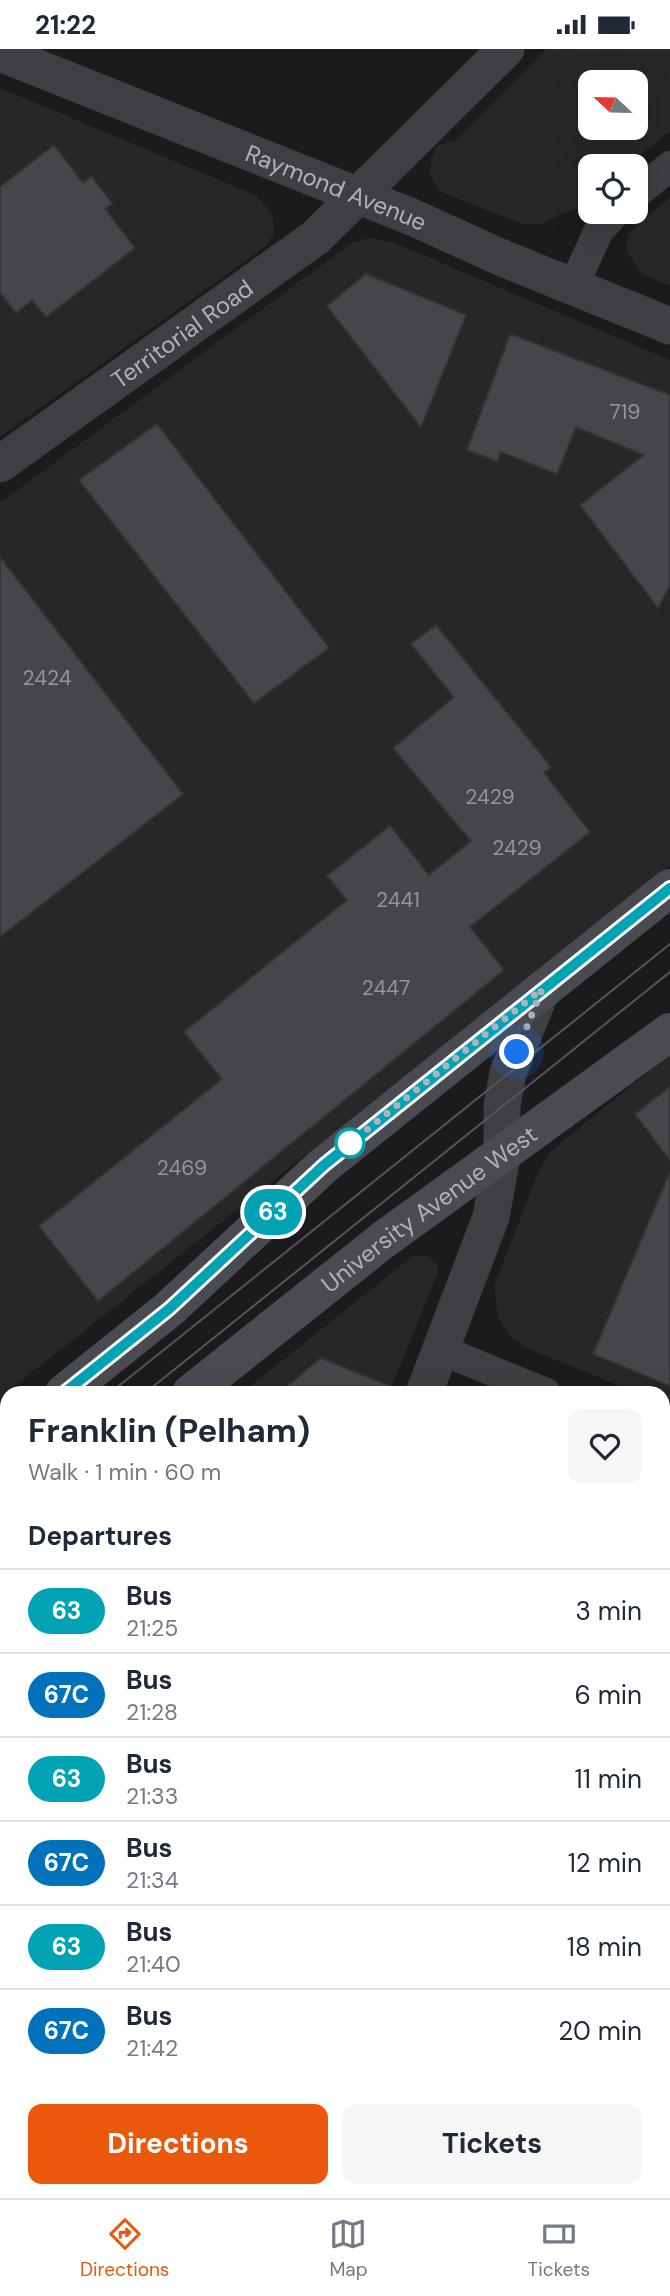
<!DOCTYPE html>
<meta charset="utf-8">
<style>
:root{--surface:#fff;--page:#f6f6f7;--text:#1f2937;--muted:#747a83;--line:#e0e1e3;--accent:#ea580c}
body{margin:0;font-family:"DM Sans",sans-serif;background:var(--page);color:var(--text);height:100vh;display:flex;flex-direction:column;font-size:26px;white-space:nowrap}
*{box-sizing:border-box;margin:0}
p{font-size:23px;color:var(--muted)}
.icon{flex:none;width:38px;height:38px;fill:none;stroke:currentColor;stroke-width:2;stroke-linecap:round;stroke-linejoin:round}
.map{position:relative;flex:1;overflow:hidden}
.side{position:absolute;left:0px;top:1337px;width:670px;height:812px;display:flex;flex-direction:column;background:var(--surface);border-radius:21px 21px 0 0;box-shadow:0 7px 28px #0002}
.side>*{flex:none}
.badge{padding:0 14px;border-radius:23px;font-size:24px;line-height:46px}
.needle{width:46px;rotate:292deg}
.fabs{position:absolute;left:578px;top:21px;display:grid;gap:14px}
.fabs a{display:grid;place-items:center;width:70px;height:70px;border-radius:14px;background:var(--surface);box-shadow:0 7px 28px #0002;font-size:35px}
.you{position:absolute;width:35px;height:35px;margin:-18px;border:5px solid #fff;border-radius:50%;background:#1a73e8;box-shadow:0 0 0 10px #1a73e833}
.map>.badge{position:absolute;translate:-50% -50%;box-shadow:0 0 0 4px #fff}
h2{padding:0 28px;font-size:26px;line-height:63px}
.round{display:grid;place-items:center;flex:none;width:74px;height:74px;border-radius:14px;background:var(--page)}
.overview{display:flex;align-items:center;justify-content:space-between;height:119px;padding:0 28px}
h1{font-size:33px;font-weight:700;line-height:52px}
.cta{display:flex;gap:14px;margin-top:auto;padding:14px 28px}
.cta a{flex:1;height:80px;border-radius:14px;background:var(--accent);color:#fff;font-size:28px;font-weight:700;line-height:80px;text-align:center}
.cta a+a{background:var(--page);color:var(--text)}
ul{padding:0;list-style:none}
li{display:flex;align-items:center;gap:21px;height:84px;padding:0 28px;border-top:2px solid var(--line)}
li div{flex:1}
li b{display:block;font-size:26px}
li em{font-style:normal}
li .badge{min-width:77px;font-weight:700;text-align:center}
.status{display:flex;justify-content:space-between;align-items:center;height:49px;padding:0 35px;background:var(--surface);direction:ltr}
.status svg{height:19px;fill:currentColor}
.dock{display:flex;justify-content:space-around;align-items:center;height:98px;border-top:2px solid var(--line);background:var(--surface);font-size:19px;color:var(--muted)}
.dock a{display:grid;justify-items:center;gap:4px}
.dock .selected{color:var(--accent)}
.map>svg:first-child{display:block}
</style>
<div class="status"><b>21:22</b><svg viewBox="0 0 49 12"><path d="M0 12V9h3v3zM5 12V6h3v6zM10 12V3h3v9zM15 12V0h3v12zM26 1h20v11H26zM47 4h2v5h-2z"/></svg></div>
<div class="map">
<svg width="670" height="2149" viewBox="0 0 670 2149">
<rect width="100%" height="100%" fill="#1b1b1d"/>
<!-- built -->
<path fill="#27272a" fill-rule="evenodd" d="M 546,0 L 670,0 L 670,82 L 627,117 L 590,117 L 590,147 L 572,161 L 540,175 L 522,175 L 439,142 L 430,126 L 431,110 L 438,96 L 454,93 ZM 590,33 L 635,33 L 635,79 L 590,79 Z
M 0,39 L 257,147 L 273,166 L 274,184 L 266,197 L 0,388 Z
M 670,148 L 670,237 L 642,225 L 627,203 L 628,185 Z
M 370,189 L 392,193 L 670,311 L 670,816 L 0,1349 L 0,454 L 353,193 Z
M 670,1005 L 670,1357 L 663,1354 L 663,1344 L 638,1344 L 526,1299 L 510,1287 L 498,1268 L 494,1237 L 540,1119 L 550,1103 Z
M 413,1207 L 427,1207 L 437,1215 L 438,1224 L 389,1344 L 241,1344 Z
M 663,1427 L 670,1430 L 670,1897 L 663,1894 Z
M 7,1534 L 7,1656 L 0,1653 L 0,1540 Z"/>
<!-- building -->
<path fill="#454649" stroke="#353538" stroke-width="2" d="M 54,96 L 83,134 L 91,127 L 112,154 L 105,160 L 135,199 L 46,268 L 32,251 L 16,264 L 0,243 L 0,138 Z
M 366,225 L 466,266 L 421,378 L 327,257 Z
M 510,285 L 670,346 L 670,536 L 658,559 L 580,456 L 644,406 L 576,378 L 557,425 L 501,403 L 497,412 L 467,401 Z
M 157,375 L 329,599 L 254,654 L 79,431 Z
M 0,508 L 183,745 L 0,888 Z
M 436,576 L 551,718 L 544,724 L 590,783 L 470,878 L 504,921 L 98,1252 L 39,1177 L 222,1030 L 184,983 L 347,851 L 327,827 L 390,777 L 429,826 L 471,792 L 393,699 L 454,648 L 411,595 Z
M 670,1038 L 670,1111 L 635,1065 Z
M 670,1123 L 670,1337 L 593,1305 Z
M 321,1309 L 404,1343 L 404,1344 L 279,1344 Z"/>
<g fill="none" stroke-linecap="round" stroke-linejoin="round">
<!-- minor -->
<path stroke="#3e3e43" stroke-width="30" d="M 635,146 L 670,117
M 573,238 L 598,183 L 616,163
M 441,1301 L 546,1344
M 663,1393 L 670,1395"/>
<!-- tertiary -->
<g stroke="#3e3e43" stroke-width="37">
<path id="s1" d="M 0,4 L 412,168 L 500,208 L 670,277"/>
<path id="s2" d="M 0,415 L 316,188 L 506,0"/>
<path d="M 424,1344 L 491,1168 L 502,1107 L 502,1057 L 508,1024 L 542,940"/>
<path d="M 99,2149 L 102,2142"/>
</g>
<!-- secondary -->
<g stroke="#4a4b51" stroke-width="38">
<path d="M 64,1344 L 169,1260 L 324,1116 L 670,839"/>
<path id="s3" d="M 191,1344 L 383,1191 L 670,983"/>
<path d="M 0,1392 L 7,1388"/>
<path d="M 0,1510 L 7,1504"/>
<path d="M 0,1684 L 7,1686"/>
<path d="M 663,1939 L 670,1942"/>
</g>
<!-- tram -->
<path stroke="#55565c" stroke-width="2" d="M 110,1344 L 670,895
M 145,1344 L 670,923
M 0,1433 L 7,1427
M 0,1460 L 7,1455"/>
</g>
<g fill="none" stroke-linecap="round" stroke-linejoin="round">
<defs>
<path id="line" d="M 64,1344 L 169,1260 L 324,1116 L 670,839"/>
</defs>
<!-- line casing -->
<use href="#line" stroke="#fff" stroke-width="16"/>
<!-- line -->
<use href="#line" stroke="#00a3b4" stroke-width="10"/>
<!-- walk -->
<path stroke="#afb1bb" stroke-width="7" stroke-dasharray="0 12.6" d="M 350,1094 L 344,1099 L 542,940 L 517,1003"/>
</g>
<!-- markers -->
<circle fill="#fff" stroke="#00a3b4" stroke-width="3.5" cx="350" cy="1094" r="14"/>
<g text-anchor="middle" dominant-baseline="central" stroke-width="5" stroke-linejoin="round" paint-order="stroke">
<!-- number labels -->
<g font-size="21" fill="#94969e">
<text x="625" y="363">719</text>
<text x="47" y="629">2424</text>
<text x="490" y="748">2429</text>
<text x="517" y="799">2429</text>
<text x="398" y="851">2441</text>
<text x="386" y="939">2447</text>
<text x="182" y="1119">2469</text>
</g>
<!-- street labels -->
<g font-size="24" fill="#afb1bb" stroke="#161618">
<text stroke="none"><textPath href="#s1" startOffset="362">Raymond Avenue</textPath></text>
<text stroke="none"><textPath href="#s2" startOffset="224">Territorial Road</textPath></text>
<text stroke="none"><textPath href="#s3" startOffset="301">University Avenue West</textPath></text>
</g>
</g>
</svg>
<div class="fabs">
<a><svg class="needle" viewBox="-14 -14 28 28"><path d="M0-13l5 13h-10z" fill="#e53935"/><path d="M0 13l5-13h-10z" fill="#747a83"/></svg></a>
<a><svg class="icon" aria-label="locate" viewBox="0 0 24 24"><circle cx="12" cy="12" r="6"/><path d="M12 2v4M12 18v4M2 12h4M18 12h4"/></svg></a>
</div>
<div class="you" style="left:517px;top:1003px"></div>
<b class="badge" style="left:273px;top:1163px;background:#00a3b4;color:#fff">63</b>
<section class="side">
<div class="overview"><div><h1>Franklin (Pelham)</h1><p>Walk · 1 min · 60 m</p></div><a class="round"><svg class="icon" aria-label="heart" viewBox="0 0 24 24"><path d="M12 20l-8-8c-3-5 5-10 8-4 3-6 11-1 8 4z"/></svg></a></div>
<h2>Departures</h2>
<ul>
<li><span class="badge" style="background:#00a3b4;color:#fff">63</span><div><b>Bus</b><p>21:25</p></div><em>3 min</em></li>
<li><span class="badge" style="background:#0072bc;color:#fff">67C</span><div><b>Bus</b><p>21:28</p></div><em>6 min</em></li>
<li><span class="badge" style="background:#00a3b4;color:#fff">63</span><div><b>Bus</b><p>21:33</p></div><em>11 min</em></li>
<li><span class="badge" style="background:#0072bc;color:#fff">67C</span><div><b>Bus</b><p>21:34</p></div><em>12 min</em></li>
<li><span class="badge" style="background:#00a3b4;color:#fff">63</span><div><b>Bus</b><p>21:40</p></div><em>18 min</em></li>
<li><span class="badge" style="background:#0072bc;color:#fff">67C</span><div><b>Bus</b><p>21:42</p></div><em>20 min</em></li>
</ul>
<div class="cta"><a>Directions</a><a>Tickets</a></div>
</section>
</div>
<nav class="dock">
<a class="selected"><svg class="icon" aria-label="directions" viewBox="0 0 24 24"><path d="M12 3l9 9-9 9-9-9zM9 14v-3h6M13 9l2 2-2 2"/></svg>Directions</a>
<a><svg class="icon" aria-label="map" viewBox="0 0 24 24"><path d="M3 6l6-2 6 2 6-2v14l-6 2-6-2-6 2zM9 4v14M15 6v14"/></svg>Map</a>
<a><svg class="icon" aria-label="tickets" viewBox="0 0 24 24"><path d="M3 7h18v10H3zM15 7v10"/></svg>Tickets</a>
</nav>
